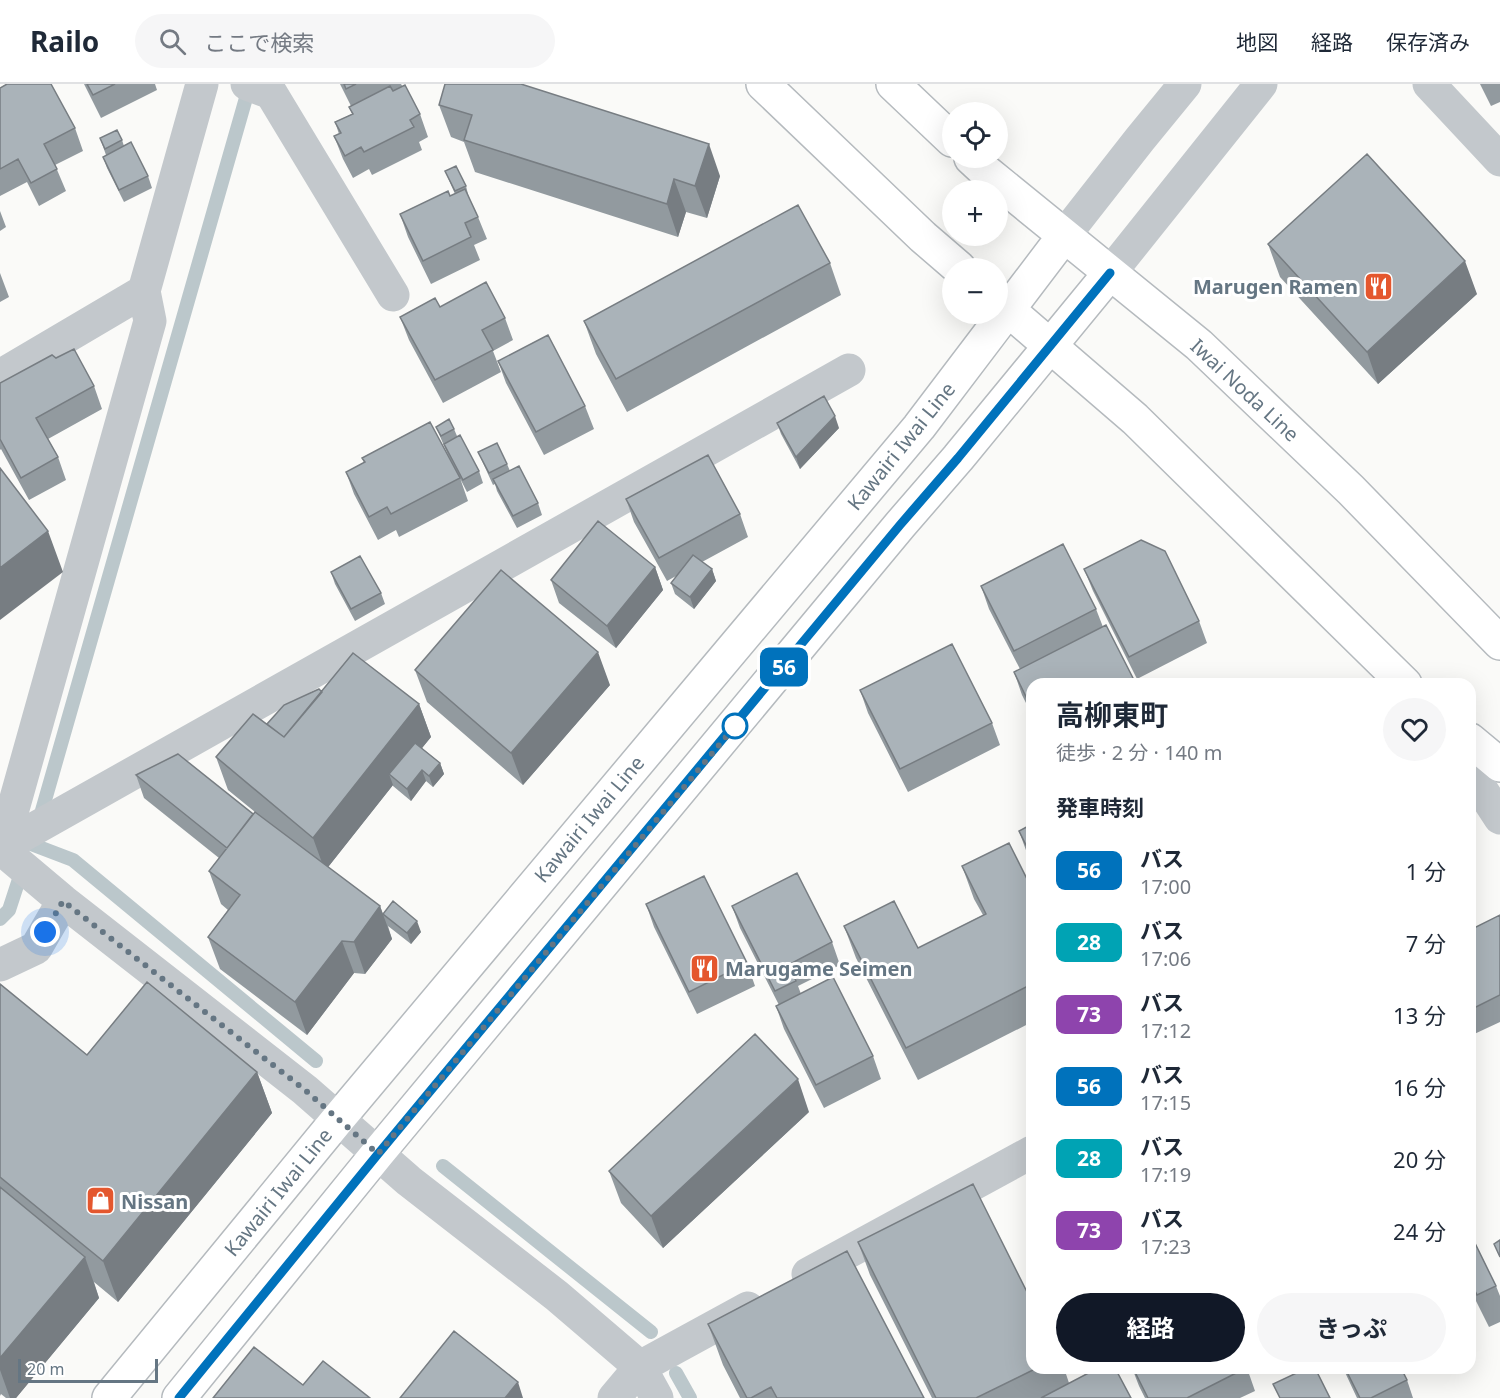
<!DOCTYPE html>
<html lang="ja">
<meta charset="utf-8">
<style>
:root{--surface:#fff;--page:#f6f6f7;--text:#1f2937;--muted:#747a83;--line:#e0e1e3;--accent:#111827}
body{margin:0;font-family:"Noto Sans","Noto Sans JP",sans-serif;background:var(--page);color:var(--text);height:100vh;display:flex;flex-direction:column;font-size:22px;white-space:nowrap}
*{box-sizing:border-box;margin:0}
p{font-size:20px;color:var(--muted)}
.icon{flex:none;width:33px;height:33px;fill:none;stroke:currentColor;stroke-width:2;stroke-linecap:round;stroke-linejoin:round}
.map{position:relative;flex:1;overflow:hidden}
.sheet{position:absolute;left:1026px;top:594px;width:450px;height:696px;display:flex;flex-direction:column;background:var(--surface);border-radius:18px;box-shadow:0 6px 24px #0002}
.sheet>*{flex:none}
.badge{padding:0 12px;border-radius:9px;font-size:21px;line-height:39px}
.tools{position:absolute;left:942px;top:18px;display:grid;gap:12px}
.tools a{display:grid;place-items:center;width:66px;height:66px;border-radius:50%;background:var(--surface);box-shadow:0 6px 24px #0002;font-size:30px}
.scale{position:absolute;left:18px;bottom:15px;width:140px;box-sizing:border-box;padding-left:6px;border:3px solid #657683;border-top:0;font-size:16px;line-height:21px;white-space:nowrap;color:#657683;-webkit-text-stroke:4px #fff;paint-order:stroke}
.you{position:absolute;width:30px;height:30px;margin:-15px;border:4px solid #fff;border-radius:50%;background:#1a73e8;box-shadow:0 0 0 9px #1a73e833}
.map>.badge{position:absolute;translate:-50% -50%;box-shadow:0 0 0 3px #fff}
h2{padding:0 30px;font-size:22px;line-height:54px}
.round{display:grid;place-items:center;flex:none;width:63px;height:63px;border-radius:32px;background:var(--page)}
.overview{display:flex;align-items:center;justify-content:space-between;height:102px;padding:0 30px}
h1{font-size:28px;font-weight:700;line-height:45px}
.cta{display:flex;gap:12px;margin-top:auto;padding:12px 30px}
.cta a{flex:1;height:69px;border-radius:36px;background:var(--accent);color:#fff;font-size:24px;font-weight:700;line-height:69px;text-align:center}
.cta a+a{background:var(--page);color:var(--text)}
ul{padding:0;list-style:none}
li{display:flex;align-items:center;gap:18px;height:72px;padding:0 30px}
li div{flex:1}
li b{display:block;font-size:22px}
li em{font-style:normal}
li .badge{min-width:66px;font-weight:700;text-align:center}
header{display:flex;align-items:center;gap:36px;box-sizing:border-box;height:84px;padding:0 30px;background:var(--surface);border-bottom:2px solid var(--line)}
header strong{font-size:28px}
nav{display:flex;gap:33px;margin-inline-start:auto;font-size:21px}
.search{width:420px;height:54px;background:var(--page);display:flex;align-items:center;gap:15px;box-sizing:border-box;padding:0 21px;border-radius:33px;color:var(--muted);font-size:22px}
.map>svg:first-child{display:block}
</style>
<header>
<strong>Railo</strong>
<div class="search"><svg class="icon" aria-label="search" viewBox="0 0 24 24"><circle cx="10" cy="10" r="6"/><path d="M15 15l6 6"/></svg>ここで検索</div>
<nav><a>地図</a><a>経路</a><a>保存済み</a></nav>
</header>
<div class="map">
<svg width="1500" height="1314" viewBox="0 0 1500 1314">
<rect width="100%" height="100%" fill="#fafaf8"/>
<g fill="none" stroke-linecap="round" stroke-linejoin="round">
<!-- stream -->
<path stroke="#bbc7cb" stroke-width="14" d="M 39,737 L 250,0
M 31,760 L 73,776 L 316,977
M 0,835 L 9,826 L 23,783
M 443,1082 L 651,1248
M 676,1289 L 690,1314"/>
<defs>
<path id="major" d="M 763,0 L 923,153 L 959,184
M 893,0 L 952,56
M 971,74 L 985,87 L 1199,261 L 1351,406 L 1500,559
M 998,217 L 1135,335 L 1405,600
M 1470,656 L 1500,681
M 109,1314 L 338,1035 L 919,343 L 1064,152
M 179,1314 L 378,1069 L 900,441 L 958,374 L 1110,189"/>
</defs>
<!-- major casing -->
<use href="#major" stroke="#b5babe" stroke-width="36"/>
<!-- minor -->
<path stroke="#c3c8cc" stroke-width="33" d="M 247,0 L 271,9 L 393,211
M 1429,0 L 1500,76
M 1064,152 L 1140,55 L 1185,0
M 1110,189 L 1261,0
M 0,292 L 144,207
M 1470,688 L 1500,734
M 0,764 L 849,286
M 0,764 L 63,817 L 305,1006 L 409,1097 L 557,1212 L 640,1283 L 657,1314
M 0,764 L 13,725 L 150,237 L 144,207 L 202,0
M 0,881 L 36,864 L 63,817
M 808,1190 L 1032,1068
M 614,1314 L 640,1283 L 748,1224"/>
<!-- major -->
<use href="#major" stroke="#fff" stroke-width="33"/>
</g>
<!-- wall -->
<path fill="#929a9f" d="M 84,0 L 155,0 L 157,6 L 101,34 Z
M 340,0 L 401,0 L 420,30 L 428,53 L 419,58 L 422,66 L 372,91 L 369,85 L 353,94 L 343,75 L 334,52 L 339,50 L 335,38 L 352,30 L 349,23 L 351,22 Z
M 1480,0 L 1500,0 L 1500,18 L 1491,22 Z
M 0,4 L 75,44 L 83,67 L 55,81 L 66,107 L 39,122 L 27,98 L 0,112 Z
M 439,21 L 720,92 L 707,134 L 686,128 L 678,153 L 475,88 L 464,58 L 451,53 Z
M 100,54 L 122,56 L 124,62 L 148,92 L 152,104 L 124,118 L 107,84 L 103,73 L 106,71 Z
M 445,87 L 466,102 L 469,114 L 478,133 L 487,155 L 474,161 L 480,176 L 431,200 L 408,153 L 400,130 L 455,110 Z
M 0,127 L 6,143 L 0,147 Z
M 1268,160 L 1477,210 L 1378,300 L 1280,193 Z
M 830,179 L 841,211 L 627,328 L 596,270 L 584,237 Z
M 0,189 L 9,213 L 0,218 Z
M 440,223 L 505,234 L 513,256 L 493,267 L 501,288 L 443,319 L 409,256 L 400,233 Z
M 498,277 L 585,322 L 594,345 L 544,371 L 506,299 Z
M 0,299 L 94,302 L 102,325 L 48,355 L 58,373 L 66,396 L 29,416 L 1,365 L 0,366 Z
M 777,339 L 839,344 L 800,385 L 781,350 Z
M 436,343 L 454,345 L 457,352 L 479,387 L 483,399 L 467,408 L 448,371 Z
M 478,368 L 507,380 L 510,387 L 538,419 L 542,431 L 517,444 L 497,407 L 495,400 L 493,401 Z
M 362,374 L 460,394 L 468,417 L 399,453 L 396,446 L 378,456 L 354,410 L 346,388 L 364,379 Z
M 626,415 L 740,430 L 748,453 L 702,478 L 712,485 L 716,497 L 694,525 L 675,510 L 671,499 L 676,492 L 667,497 L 634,438 Z
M 655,483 L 663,506 L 616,564 L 559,519 L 551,496 Z
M 1084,485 L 1199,537 L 1207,559 L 1137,595 L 1093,507 Z
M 331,488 L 381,509 L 385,520 L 355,537 L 335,500 Z
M 981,502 L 1096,525 L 1103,543 L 1032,600 L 1032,631 L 1022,611 L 1014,588 L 1020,585 L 989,525 Z
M 415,586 L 610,601 L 523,701 L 427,618 Z
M 860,606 L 992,639 L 1000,661 L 908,708 L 868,629 Z
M 322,608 L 419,620 L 431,653 L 422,664 L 440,679 L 444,690 L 433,703 L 426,697 L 411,717 L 393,702 L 393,701 L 328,783 L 380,822 L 383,830 L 421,848 L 411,860 L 388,842 L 392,855 L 365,890 L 354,889 L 307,951 L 220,885 L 208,853 L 228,826 L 221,820 L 209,787 L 219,774 L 144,714 L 136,691 L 253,730 L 255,728 L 228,706 L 216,673 Z
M 1032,740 L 1032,779 L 1027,769 L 1019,747 Z
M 962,782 L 1032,805 L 1032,938 L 918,996 L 856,874 L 844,842 L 918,864 L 983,831 L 974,815 Z
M 646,820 L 747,879 L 755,902 L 697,930 L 654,843 Z
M 732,822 L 832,858 L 840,881 L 798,902 L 801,910 L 873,972 L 881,995 L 824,1024 L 784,945 L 776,922 L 779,921 L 740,844 Z
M 1500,831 L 1500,938 L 1470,952 L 1470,846 Z
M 0,900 L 87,971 L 257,988 L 272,1029 L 118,1218 L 94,1198 L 99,1214 L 16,1314 L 6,1314 L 1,1310 L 0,1312 Z
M 809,1028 L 663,1164 L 621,1119 L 609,1087 Z
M 1470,1149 L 1496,1202 L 1500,1212 L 1500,1238 L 1489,1243 L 1474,1213 L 1470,1215 Z
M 858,1158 L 1032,1284 L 1064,1284 L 1069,1299 L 1131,1314 L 932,1314 L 870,1191 Z
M 708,1240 L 924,1314 L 740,1314 L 723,1281 Z
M 1132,1284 L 1247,1284 L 1255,1307 L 1240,1314 L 1145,1314 L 1139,1302 Z
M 1343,1284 L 1401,1284 L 1407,1296 L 1413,1314 L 1357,1314 Z"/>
<!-- shaded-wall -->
<path fill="#777d82" d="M 709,60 L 720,92 L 707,134 L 695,102 Z
M 674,95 L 686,128 L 678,153 L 667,120 Z
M 1465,177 L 1477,210 L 1378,300 L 1367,268 Z
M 835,332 L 839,344 L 800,385 L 796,373 Z
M 48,447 L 63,488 L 0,536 L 0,484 Z
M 655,483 L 663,506 L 616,564 L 607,542 Z
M 712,485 L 716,497 L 694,525 L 690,513 Z
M 598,568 L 610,601 L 523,701 L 511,669 Z
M 419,620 L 431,653 L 396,696 L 389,690 L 393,701 L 325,787 L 313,754 Z
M 440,679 L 444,690 L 433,703 L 429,692 Z
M 422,686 L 426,697 L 411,717 L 407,705 Z
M 380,822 L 392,855 L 365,890 L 354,858 Z
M 417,837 L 421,848 L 411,860 L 407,849 Z
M 342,857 L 354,889 L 307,951 L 295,918 Z
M 257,988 L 272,1029 L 118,1218 L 103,1177 Z
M 798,995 L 809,1028 L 663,1164 L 651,1132 Z
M 85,1173 L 99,1214 L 16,1314 L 10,1314 L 0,1286 L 0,1274 Z
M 518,1298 L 523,1314 L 505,1314 Z"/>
<!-- building -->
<path fill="#aab3b9" stroke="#777d82" stroke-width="1.5" d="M 7,0 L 51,0 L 75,44 L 44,60 L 57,85 L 31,99 L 18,75 L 0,85 L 0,4 Z
M 87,0 L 115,0 L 93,11 Z
M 344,0 L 356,0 L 346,5 Z
M 445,0 L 521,0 L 709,60 L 695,102 L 674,95 L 667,120 L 464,56 L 472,31 L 439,21 Z
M 405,1 L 420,30 L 410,36 L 414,43 L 364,68 L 361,63 L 345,72 L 334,52 L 341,49 L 335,38 L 353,30 L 349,23 L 390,2 L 393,7 Z
M 117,46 L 122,56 L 105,65 L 100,54 Z
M 131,58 L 148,92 L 119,106 L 103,73 Z
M 1367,70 L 1465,177 L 1367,268 L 1268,160 Z
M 456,82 L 466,102 L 455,107 L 445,87 Z
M 465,105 L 478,133 L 465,139 L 471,153 L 423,177 L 400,130 L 448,107 L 450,112 Z
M 798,121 L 830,179 L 616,295 L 584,237 Z
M 486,198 L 505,234 L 482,246 L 493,266 L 435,296 L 400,233 L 435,214 L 440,223 Z
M 548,251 L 585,322 L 536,348 L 498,277 Z
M 74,265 L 94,302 L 36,334 L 58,373 L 21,394 L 0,355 L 0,299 L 52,271 L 56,274 Z
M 824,312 L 835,332 L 796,373 L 777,339 Z
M 449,335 L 454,345 L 441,352 L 436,343 Z
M 430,338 L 460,394 L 391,430 L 387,423 L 369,433 L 346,388 L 365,378 L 362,374 Z
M 460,351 L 479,387 L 463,396 L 444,360 Z
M 497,359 L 507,380 L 489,389 L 478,368 Z
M 708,371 L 740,430 L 659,474 L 626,415 Z
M 519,382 L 538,419 L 513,432 L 493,395 Z
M 0,384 L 48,447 L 0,484 Z
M 598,437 L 655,483 L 607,542 L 551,496 Z
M 1141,456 L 1165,467 L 1199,537 L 1129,573 L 1084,485 Z
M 1063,460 L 1096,525 L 1014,567 L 981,502 Z
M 693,471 L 712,485 L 690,513 L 671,499 Z
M 360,472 L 381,509 L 351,525 L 331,488 Z
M 501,486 L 598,568 L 511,669 L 415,586 Z
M 1106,541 L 1136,600 L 1032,600 L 1032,625 L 1014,588 Z
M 952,560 L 992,639 L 900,685 L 860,606 Z
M 353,569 L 419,620 L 313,754 L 216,673 L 253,630 L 284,653 Z
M 319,605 L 322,608 L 284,653 L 267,640 L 284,621 Z
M 415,659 L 440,679 L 429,692 L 422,686 L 407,705 L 389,690 Z
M 178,670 L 253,730 L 227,764 L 136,691 Z
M 255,728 L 380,822 L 354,858 L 342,857 L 295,918 L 208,853 L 240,811 L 209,787 Z
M 1032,740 L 1032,773 L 1019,747 Z
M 1009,759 L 1032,805 L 1032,900 L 906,964 L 844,842 L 894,817 L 918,864 L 986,830 L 962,782 Z
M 797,789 L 832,858 L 788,881 L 796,897 L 775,907 L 732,822 Z
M 704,792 L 747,879 L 689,908 L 646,820 Z
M 393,817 L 417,837 L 407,849 L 383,830 Z
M 1500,831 L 1500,911 L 1470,926 L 1470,846 Z
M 833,893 L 873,972 L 816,1001 L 776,922 Z
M 147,898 L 257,988 L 103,1177 L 0,1093 L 0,900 L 87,971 Z
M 755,950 L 798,995 L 651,1132 L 609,1087 Z
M 973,1100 L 1032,1218 L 1032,1284 L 1037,1284 L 976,1314 L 936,1314 L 858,1158 Z
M 0,1103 L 85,1173 L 0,1274 Z
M 1470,1149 L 1496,1202 L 1477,1211 L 1470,1196 Z
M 1500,1156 L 1500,1173 L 1494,1160 Z
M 847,1167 L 924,1314 L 777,1314 L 771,1303 L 751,1314 L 747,1314 L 708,1240 Z
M 454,1247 L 518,1298 L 505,1314 L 400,1314 Z
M 254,1263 L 303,1301 L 323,1277 L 370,1314 L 213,1314 Z
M 1098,1284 L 1115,1284 L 1131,1314 L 1041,1314 Z
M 1133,1284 L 1246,1284 L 1187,1314 L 1148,1314 Z
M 1307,1284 L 1315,1284 L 1330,1314 L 1280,1314 L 1273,1300 Z
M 1345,1284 L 1401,1284 L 1407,1296 L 1371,1314 L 1360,1314 Z"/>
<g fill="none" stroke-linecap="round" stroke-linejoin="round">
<defs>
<path id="line" d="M 179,1314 L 378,1070 L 900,441 L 958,374 L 1110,189"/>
</defs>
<!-- line casing -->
<use href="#line" stroke="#fff" stroke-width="14"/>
<!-- line -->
<use href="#line" stroke="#0072bc" stroke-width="9"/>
<!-- walk -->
<path stroke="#657683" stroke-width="6" stroke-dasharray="0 10.8" d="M 45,848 L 63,817 L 305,1006 L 378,1070 L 735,642"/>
</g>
<!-- icons -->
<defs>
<symbol id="restaurant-square" viewBox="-11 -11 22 22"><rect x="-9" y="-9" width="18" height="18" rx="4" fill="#e4572e" stroke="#fff"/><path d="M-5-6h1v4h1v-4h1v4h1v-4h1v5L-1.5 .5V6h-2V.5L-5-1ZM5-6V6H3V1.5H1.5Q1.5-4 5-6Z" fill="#fff"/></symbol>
<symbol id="shop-square" viewBox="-11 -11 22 22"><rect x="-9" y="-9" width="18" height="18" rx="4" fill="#e4572e" stroke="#fff"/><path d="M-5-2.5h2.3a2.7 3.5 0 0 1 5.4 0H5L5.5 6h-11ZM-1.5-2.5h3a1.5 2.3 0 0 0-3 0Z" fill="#fff"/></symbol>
</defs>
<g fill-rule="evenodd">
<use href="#restaurant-square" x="1362" y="186" width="33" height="33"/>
<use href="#restaurant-square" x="688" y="868" width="33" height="33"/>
<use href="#shop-square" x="84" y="1100" width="33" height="33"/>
</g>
<!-- markers -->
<circle fill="#fff" stroke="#0072bc" stroke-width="3" cx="735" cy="642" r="12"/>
<g text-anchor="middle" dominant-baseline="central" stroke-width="6" stroke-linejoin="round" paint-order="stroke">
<!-- poi labels -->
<g font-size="20" font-weight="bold" fill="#657683" stroke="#fff" text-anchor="start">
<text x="1358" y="202" text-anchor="end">Marugen Ramen</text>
<text x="725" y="884">Marugame Seimen</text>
<text x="121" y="1117">Nissan</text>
</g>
<!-- street labels -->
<g font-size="20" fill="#657683" stroke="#fff">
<text transform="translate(1245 306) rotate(43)">Iwai Noda Line</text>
<text transform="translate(901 362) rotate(-51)">Kawairi Iwai Line</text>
<text transform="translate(589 735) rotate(-50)">Kawairi Iwai Line</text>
<text transform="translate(278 1108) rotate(-51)">Kawairi Iwai Line</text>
</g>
</g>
</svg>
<div class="tools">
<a><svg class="icon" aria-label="locate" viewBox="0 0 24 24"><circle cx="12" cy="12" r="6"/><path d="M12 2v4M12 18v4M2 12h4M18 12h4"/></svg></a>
<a>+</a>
<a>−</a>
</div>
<div class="scale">20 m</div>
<div class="you" style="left:45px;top:848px"></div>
<b class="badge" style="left:784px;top:583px;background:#0072bc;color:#fff">56</b>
<section class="sheet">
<div class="overview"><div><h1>高柳東町</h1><p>徒歩 · 2 分 · 140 m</p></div><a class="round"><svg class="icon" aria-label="heart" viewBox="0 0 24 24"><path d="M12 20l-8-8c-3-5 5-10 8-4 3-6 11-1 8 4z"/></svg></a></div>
<h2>発車時刻</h2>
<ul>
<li><span class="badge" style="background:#0072bc;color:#fff">56</span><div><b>バス</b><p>17:00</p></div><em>1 分</em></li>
<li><span class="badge" style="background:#00a3b4;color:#fff">28</span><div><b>バス</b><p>17:06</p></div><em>7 分</em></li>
<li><span class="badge" style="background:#8e44ad;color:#fff">73</span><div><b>バス</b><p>17:12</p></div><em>13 分</em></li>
<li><span class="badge" style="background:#0072bc;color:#fff">56</span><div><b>バス</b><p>17:15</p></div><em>16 分</em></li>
<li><span class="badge" style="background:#00a3b4;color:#fff">28</span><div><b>バス</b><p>17:19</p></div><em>20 分</em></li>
<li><span class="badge" style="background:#8e44ad;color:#fff">73</span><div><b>バス</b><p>17:23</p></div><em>24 分</em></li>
</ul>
<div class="cta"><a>経路</a><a>きっぷ</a></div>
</section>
</div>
